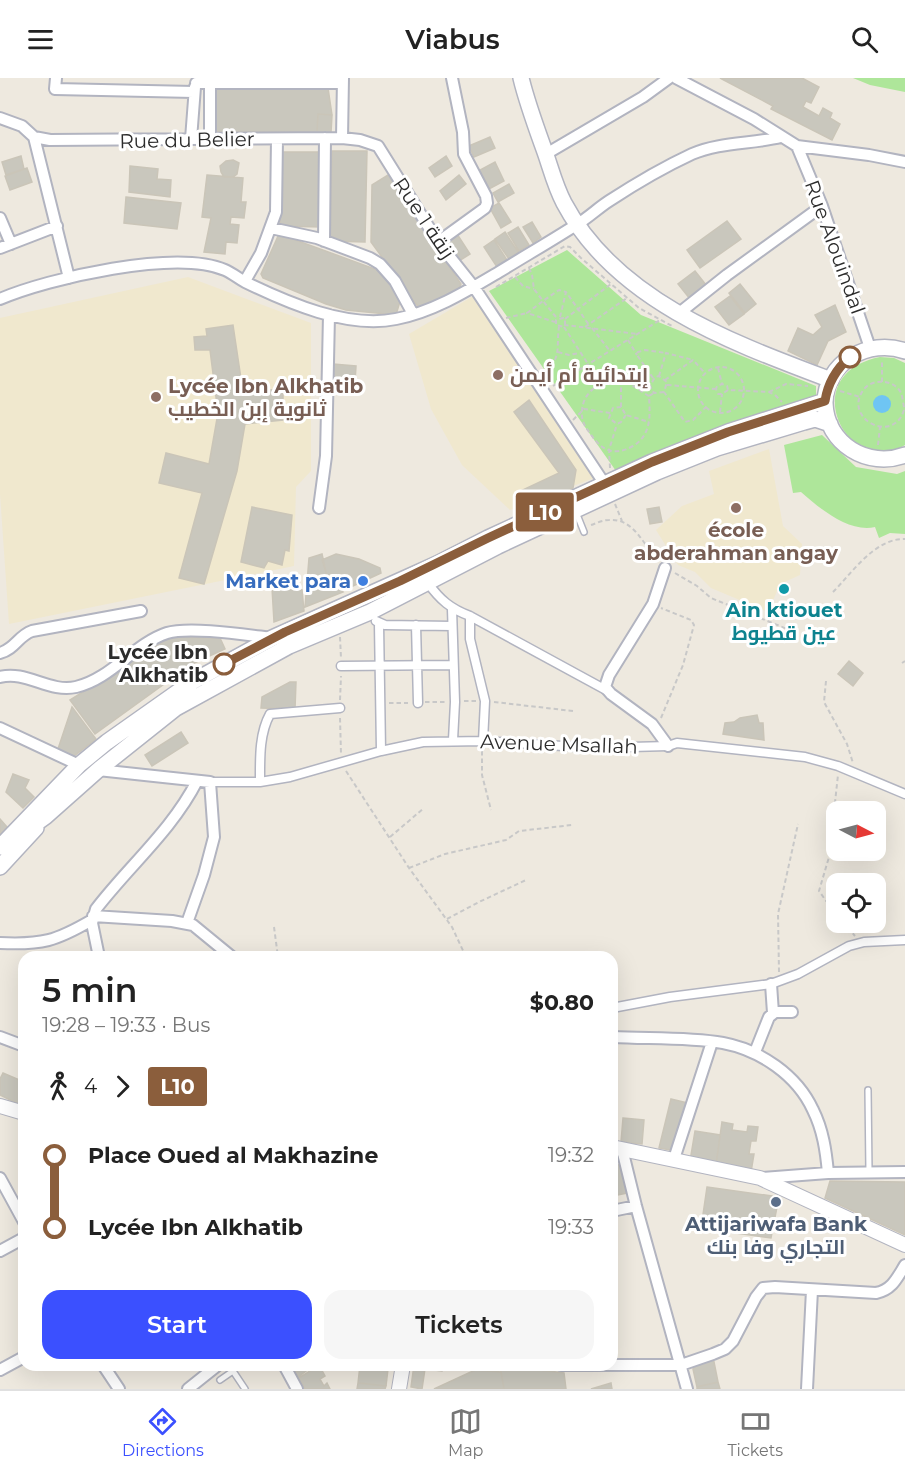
<!DOCTYPE html>
<meta charset="utf-8">
<style>
:root{--surface:#fff;--page:#f6f6f6;--text:#222;--muted:#767676;--line:#e0e0e0;--accent:#3b50ff}
body{margin:0;font-family:Montserrat,Cairo,sans-serif;background:var(--page);color:var(--text);height:100vh;display:flex;flex-direction:column;font-size:22px;white-space:nowrap}
*{box-sizing:border-box;margin:0}
p{font-size:20px;color:var(--muted)}
.icon{flex:none;width:33px;height:33px;fill:none;stroke:currentColor;stroke-width:2;stroke-linecap:round;stroke-linejoin:round}
.map{position:relative;flex:1;overflow:hidden}
.panel{position:absolute;left:18px;top:873px;width:600px;height:420px;display:flex;flex-direction:column;background:var(--surface);border-radius:18px;box-shadow:0 6px 24px #0002}
.panel>*{flex:none}
.badge{padding:0 12px;border-radius:4px;font-size:21px;line-height:39px}
.needle{width:39px;rotate:96deg}
.tools{position:absolute;left:826px;top:723px;display:grid;gap:12px}
.tools a{display:grid;place-items:center;width:60px;height:60px;border-radius:12px;background:var(--surface);box-shadow:0 6px 24px #0002;font-size:30px}
.map>.badge{position:absolute;translate:-50% -50%;box-shadow:0 0 0 3px #fff}
.legs{display:flex;align-items:center;gap:9px;height:66px;padding:0 24px;font-size:20px}
.legs p{margin-inline-start:auto}
.overview{display:flex;align-items:center;justify-content:space-between;height:102px;padding:0 24px}
h1{font-size:33px;font-weight:600;line-height:45px}
.action{display:flex;gap:12px;margin-top:auto;padding:12px 24px}
.action a{flex:1;height:69px;border-radius:18px;background:var(--accent);color:#fff;font-size:24px;font-weight:600;line-height:69px;text-align:center}
.action a+a{background:var(--page);color:var(--text)}
ul{padding:0 24px;list-style:none}
li{display:flex;align-items:center;gap:21px;height:72px;font-size:22px}
li i{display:grid;place-items:center;width:9px;height:100%;margin:0 8px;background:currentColor}
li i::after{content:'';width:15px;height:15px;margin:-8px;border:4px solid;border-radius:50%;background:var(--surface)}
li p{margin-inline-start:auto}
li:first-child i{background:linear-gradient(#0000 50%,currentColor 0)}
li:last-child i{background:linear-gradient(currentColor 50%,#0000 0)}
header{display:flex;justify-content:space-between;align-items:center;height:78px;padding:0 24px;background:var(--surface);font-size:27px;font-weight:600}
.tab-bar{display:flex;justify-content:space-around;align-items:center;height:84px;border-top:2px solid var(--line);background:var(--surface);font-size:16px;color:var(--muted)}
.tab-bar a{display:grid;justify-items:center;gap:3px}
.tab-bar .active{color:var(--accent)}
.map>svg:first-child{display:block}
</style>
<header><svg class="icon" aria-label="menu" viewBox="0 0 24 24"><path d="M4 6h16M4 12h16M4 18h16"/></svg>Viabus<svg class="icon" aria-label="search" viewBox="0 0 24 24"><circle cx="10" cy="10" r="6"/><path d="M15 15l6 6"/></svg></header>
<div class="map">
<svg width="905" height="1311" viewBox="0 0 905 1311">
<rect width="100%" height="100%" fill="#eee9df"/>
<!-- education -->
<path fill="#f0e8ce" d="M 188,199 L 311,245 L 311,393 L 296,409 L 294,488 L 9,546 L 0,416 L 0,240 Z
M 475,217 L 594,400 L 510,432 L 462,387 L 431,331 L 409,256 Z
M 769,371 L 783,448 L 802,466 L 800,497 L 780,506 L 768,534 L 711,510 L 695,494 L 678,487 L 656,452 L 682,428 L 714,416 L 709,393 Z"/>
<!-- green -->
<path fill="#aee69a" d="M 853,0 L 905,0 L 905,14 L 870,7 Z
M 567,172 L 641,237 L 816,308 L 816,321 L 616,393 L 489,213 Z
M 880,279 L 894,280 L 905,285 L 905,367 C 847,402 794,296 880,279 Z
M 822,357 L 856,389 L 897,396 L 905,393 L 905,456 L 890,455 L 879,460 L 875,449 C 849,455 819,430 801,414 L 793,415 L 784,367 Z"/>
<!-- water -->
<path fill="#6fc5f3" d="M873 326a9 9 0 1 1 18 0a9 9 0 1 1-18 0Z"/>
<!-- building -->
<path fill="#c9c7bd" stroke="#cac5b8" stroke-width="1.5" d="M 720,0 L 802,0 L 819,9 L 811,25 L 806,23 L 803,29 L 819,38 L 823,30 L 832,35 L 830,40 L 840,46 L 832,62 L 771,31 L 773,28 Z
M 328,10 L 332,37 L 318,36 L 317,54 L 212,54 L 212,11 Z
M 318,36 L 332,37 L 331,55 L 317,54 Z
M 490,59 L 495,70 L 474,79 L 469,68 Z
M 332,73 L 367,73 L 365,164 L 330,163 Z
M 280,74 L 322,74 L 321,149 L 280,148 Z
M 21,78 L 24,91 L 6,97 L 2,84 Z
M 446,78 L 452,88 L 435,99 L 429,90 Z
M 233,82 L 239,85 L 237,96 L 233,99 L 224,99 L 221,94 L 220,88 L 226,83 Z
M 495,84 L 504,103 L 489,111 L 480,92 Z
M 130,88 L 158,91 L 157,101 L 171,102 L 170,119 L 129,114 Z
M 27,90 L 32,104 L 10,112 L 5,98 Z
M 207,97 L 243,100 L 241,124 L 246,124 L 244,140 L 231,139 L 230,146 L 239,147 L 237,165 L 226,164 L 225,176 L 204,174 L 211,140 L 202,139 Z
M 388,97 L 461,206 L 456,217 L 419,230 L 371,164 L 372,107 Z
M 459,97 L 466,106 L 446,122 L 440,113 Z
M 509,106 L 514,115 L 498,124 L 493,115 Z
M 126,119 L 181,125 L 177,151 L 124,145 Z
M 499,125 L 511,144 L 501,150 L 490,130 Z
M 727,143 L 741,161 L 700,190 L 687,172 Z
M 532,144 L 541,159 L 533,165 L 523,149 Z
M 518,149 L 529,167 L 519,173 L 508,155 Z
M 505,154 L 518,174 L 509,181 L 495,161 Z
M 279,156 L 383,194 L 401,220 L 396,237 L 346,232 L 326,226 L 263,200 L 261,196 Z
M 457,156 L 470,176 L 459,183 L 446,163 Z
M 494,162 L 507,182 L 497,189 L 484,169 Z
M 695,193 L 707,208 L 690,221 L 678,206 Z
M 740,206 L 756,226 L 745,235 L 729,215 Z
M 730,218 L 744,236 L 729,247 L 715,229 Z
M 835,227 L 846,254 L 828,263 L 817,287 L 788,273 L 798,250 L 813,257 L 822,249 L 815,237 Z
M 233,247 L 243,314 L 283,311 L 283,342 L 245,346 L 237,393 L 204,506 L 179,500 L 202,415 L 159,405 L 166,375 L 209,386 L 218,335 L 210,272 L 195,272 L 194,259 L 207,258 L 206,251 Z
M 333,286 L 356,288 L 355,304 L 331,302 Z
M 529,322 L 576,392 L 573,410 L 523,434 L 514,416 L 559,395 L 514,334 Z
M 252,429 L 292,437 L 289,473 L 285,472 L 282,487 L 268,483 L 264,490 L 241,484 Z
M 659,429 L 662,444 L 650,446 L 647,431 Z
M 322,476 L 327,499 L 343,514 L 305,529 L 309,480 Z
M 336,476 L 359,481 L 380,490 L 381,495 L 342,513 L 327,497 L 322,482 Z
M 272,510 L 302,512 L 304,533 L 274,544 Z
M 171,559 L 220,560 L 225,571 L 192,586 L 95,656 L 70,622 Z
M 849,583 L 863,595 L 853,608 L 838,596 Z
M 290,604 L 296,604 L 295,631 L 261,630 L 262,619 Z
M 72,629 L 96,661 L 70,681 L 57,674 Z
M 757,637 L 759,645 L 763,645 L 764,662 L 723,656 L 725,645 L 734,644 L 740,640 Z
M 181,654 L 188,665 L 152,688 L 145,677 Z
M 13,696 L 29,702 L 25,710 L 34,719 L 23,730 L 6,714 Z
M 839,726 L 854,727 L 853,734 L 839,734 Z
M 0,741 L 7,749 L 0,756 Z
M 3,995 L 24,1004 L 18,1026 L 0,1017 L 0,1001 Z
M 24,1008 L 24,1028 L 18,1026 Z
M 671,1021 L 688,1025 L 674,1069 L 670,1072 L 659,1070 Z
M 623,1040 L 644,1042 L 642,1066 L 621,1064 Z
M 722,1044 L 733,1046 L 732,1052 L 747,1054 L 748,1048 L 758,1049 L 756,1063 L 751,1063 L 749,1076 L 754,1076 L 751,1094 L 716,1087 Z
M 695,1053 L 720,1057 L 716,1087 L 690,1083 Z
M 612,1082 L 625,1092 L 628,1115 L 612,1118 Z
M 830,1103 L 905,1104 L 905,1157 L 825,1120 Z
M 707,1109 L 772,1118 L 776,1124 L 777,1129 L 771,1160 L 701,1150 Z
M 713,1279 L 718,1304 L 697,1309 L 693,1291 L 695,1286 Z
M 292,1287 L 314,1287 L 298,1299 Z
M 319,1287 L 325,1298 L 320,1301 L 324,1308 L 327,1305 L 330,1311 L 305,1311 L 299,1300 Z
M 360,1287 L 388,1291 L 386,1308 L 358,1305 Z
M 414,1287 L 443,1287 L 442,1293 L 425,1291 L 422,1311 L 411,1309 Z
M 500,1287 L 564,1295 L 566,1311 L 504,1311 Z
M 475,1292 L 501,1294 L 504,1311 L 434,1311 Z
M 718,1304 L 720,1311 L 697,1311 L 697,1309 Z
M 358,1305 L 386,1308 L 385,1311 L 357,1311 Z
M 611,1305 L 612,1311 L 591,1311 Z"/>
<g fill="none" stroke-linecap="round" stroke-linejoin="round">
<defs>
<path id="service" d="M 576,434 L 584,454
M 868,1012 L 869,1094
M 220,1302 L 233,1293 L 245,1311"/>
<path id="pedestrian" d="M 428,505 C 440,522 451,531 470,538 L 606,612
M 452,531 L 455,624 L 453,662
M 470,538 L 470,561 L 485,623 L 483,663
M 376,543 L 385,547 L 452,548
M 379,546 L 381,673
M 416,547 L 418,625
M 341,588 L 453,587
M 210,704 L 260,704 L 290,699 L 381,673 L 423,664 L 483,663 L 594,670 L 668,668 L 677,665 L 805,679 L 838,688 L 905,716
M 260,704 C 260,681 259,656 270,636 L 340,630
M 612,930 L 670,919 L 771,906 L 798,896 L 849,868 L 864,864 L 905,862"/>
<path id="minor" d="M 56,0 L 55,11 L 194,14
M 676,0 L 754,41 L 797,68 L 869,77 L 905,84
M 196,5 L 343,5
M 0,40 L 22,48 L 34,59 L 50,62 L 342,60 L 360,62 L 378,68 L 438,164 L 474,209 L 604,405
M 34,59 L 69,200
M 342,60 L 343,0
M 191,61 L 195,9
M 210,61 L 210,5
M 797,68 L 822,128 L 870,270
M 546,76 L 643,19 L 669,0
M 0,140 L 11,166
M 271,150 L 317,160 L 370,180 L 380,186 L 395,203 L 413,236
M 324,163 L 325,60
M 438,164 L 485,130 L 487,125 L 486,118 L 464,76 L 463,54 L 452,0
M 0,170 L 57,148
M 245,203 L 261,175 L 276,134 L 277,61
M 0,221 C 49,200 176,171 225,192 C 232,195 238,200 245,204 C 288,225 348,251 396,241 C 433,234 467,213 499,194 C 525,178 551,163 576,147 C 588,140 598,130 609,123 C 635,106 664,89 692,76 C 719,64 752,66 781,59
M 678,236 L 727,197 L 822,128
M 319,430 L 326,378 L 329,237
M 665,490 L 653,526 L 609,597 L 605,609 L 611,616 L 652,646 L 668,668
M 0,575 C 15,571 18,558 32,553 L 141,533
M 0,599 C 26,592 49,615 76,609 C 111,601 134,566 167,555 C 189,548 247,557 272,560
M 0,650 L 79,687
M 98,692 L 210,704 L 214,759 L 204,797 L 187,845
M 93,838 L 172,843 L 193,847 L 232,879
M 0,865 C 42,867 56,863 92,842
M 99,879 L 92,845 L 96,831 C 129,788 172,752 197,703
M 771,906 L 773,935
M 0,959 L 24,968
M 612,959 C 649,961 687,959 723,965 C 760,972 797,997 813,1032 C 823,1052 826,1073 828,1095
M 755,974 L 769,939 L 775,934 L 792,934
M 622,1071 L 636,1128 L 687,1311
M 674,1081 L 712,964
M 0,1100 L 24,1144
M 762,1100 L 828,1095 L 905,1094
M 612,1133 L 636,1128
M 0,1173 L 24,1160
M 103,1287 L 119,1311
M 284,1287 L 297,1311
M 561,1287 L 681,1287 L 713,1276 L 725,1271 L 733,1263 L 756,1219 L 763,1210 L 775,1209 L 876,1215 C 892,1212 897,1200 905,1187
M 0,1292 L 24,1279
M 188,1311 L 218,1287
M 807,1311 L 812,1212"/>
<path id="tertiary" d="M 0,1028 L 24,1035
M 612,1069 L 760,1100 L 905,1167
M 399,1311 L 403,1287"/>
<path id="secondary" d="M 521,0 C 527,25 536,49 545,74 C 551,91 555,108 564,125 C 616,223 733,265 831,302
M 905,273 C 869,260 825,284 825,325 C 826,366 868,391 905,377
M 24,754 L 45,739 L 98,692 L 176,630 L 289,568 L 370,534 L 498,468 L 657,394 L 717,370 L 804,344 L 815,341 L 830,346
M 0,769 L 79,687 L 107,664 L 192,604 L 272,560 L 437,486 L 488,460 L 652,384 L 728,354 L 825,323
M 0,789 L 36,750"/>
</defs>
<!-- service casing -->
<use href="#service" stroke="#b2b4c0" stroke-width="8"/>
<!-- pedestrian casing -->
<use href="#pedestrian" stroke="#b2b4c0" stroke-width="11"/>
<!-- minor casing -->
<use href="#minor" stroke="#b2b4c0" stroke-width="14"/>
<!-- tertiary casing -->
<use href="#tertiary" stroke="#b2b4c0" stroke-width="16"/>
<!-- secondary casing -->
<use href="#secondary" stroke="#b2b4c0" stroke-width="18"/>
<!-- path -->
<path stroke="#c8c8c8" stroke-width="2" stroke-dasharray="4.5 3" stroke-linecap="butt" d="M 529,190 L 532,197 L 534,211 L 543,223 L 527,235 L 555,244
M 515,199 L 523,208 L 534,211
M 496,209 L 565,168 L 570,169 L 581,180 L 639,230 L 672,248
M 556,239 L 543,223 L 559,212 L 566,214
M 560,239 L 566,214 L 578,231 L 611,206
M 506,240 L 527,235
M 565,241 L 578,231 L 589,247
M 565,247 L 565,241 L 563,240 L 556,242 L 556,247 L 564,249 L 565,247 L 637,256
M 564,249 L 588,286
M 585,249 L 627,220
M 592,250 L 610,273
M 628,262 L 637,277
M 558,274 L 569,277 L 579,275
M698 312a23 23 0 1 1 46 0a23 23 0 1 1-46 0Z
M 718,290 L 722,306
M 659,298 L 666,275 L 693,282
M 653,300 L 637,277 L 638,274 L 645,272 L 666,275
M 665,302 L 693,282 L 704,294
M 882,304 L 882,283
M 548,305 L 552,302 L 546,294 C 562,278 556,269 559,249
M 667,307 L 716,311
M 553,308 L 660,242
M 728,312 L 722,316 L 718,316 L 716,311 L 717,308 L 722,306 L 727,308 L 728,312 L 769,314 L 775,317 L 782,324
M 840,313 L 860,319
M 664,314 L 654,315 L 650,308 L 655,299 L 659,298 L 667,304 L 664,314 L 685,344 L 693,342 L 707,328
M 769,314 L 786,306 L 808,308
M 649,318 C 641,314 635,307 625,305 C 605,299 582,312 582,334 C 581,342 585,349 590,355 C 601,372 613,379 633,368 C 652,357 650,336 649,318 L 654,315
M 621,329 L 621,305
M 904,332 C 893,368 840,339 865,310 C 874,300 895,302 901,315 C 903,320 903,327 905,332
M 720,334 L 722,316
M 626,337 L 621,344 L 617,346 L 609,340 L 613,330 L 621,329 L 626,337 L 649,344
M 573,342 L 584,331 L 610,335
M 878,367 L 880,349
M 610,390 L 609,372 L 617,346
M 615,426 L 622,443
M 591,447 C 597,445 603,442 609,442 C 635,440 643,468 659,483
M 675,495 L 697,508 L 711,520 L 792,553
M 833,514 C 852,495 875,460 905,461
M 340,559 L 341,580
M 902,585 L 905,583
M 826,603 L 824,624 L 847,666 L 853,685
M 340,622 L 341,598
M 464,623 L 477,623
M 425,624 L 447,624
M 494,624 L 573,633
M 389,625 L 408,625
M 340,640 L 341,676
M 661,640 L 683,587 L 694,547 L 691,542 L 661,530
M 482,673 L 482,697 L 491,732
M 346,693 L 409,790 L 452,849 L 466,879
M 390,759 L 424,730
M 409,790 L 445,776 L 506,762 L 519,753 L 572,747
M 837,838 L 819,813 L 829,779 L 838,697
M 447,841 L 479,824 L 526,802
M 843,844 L 855,858
M 274,849 L 278,879
M 301,878 L 301,879
M 779,894 L 778,836 L 798,746"/>
<!-- service -->
<use href="#service" stroke="#fff" stroke-width="5"/>
<!-- pedestrian -->
<use href="#pedestrian" stroke="#fff" stroke-width="8"/>
<!-- minor -->
<use href="#minor" stroke="#fff" stroke-width="10"/>
<!-- tertiary -->
<use href="#tertiary" stroke="#fff" stroke-width="14"/>
<!-- secondary -->
<use href="#secondary" stroke="#fff" stroke-width="15"/>
</g>
<g fill="none" stroke-linecap="round" stroke-linejoin="round">
<defs>
<path id="line-1" d="M 224,586 L 285,554 L 400,503 L 488,460 L 652,384 L 728,354 L 825,323 C 828,304 836,291 850,279"/>
</defs>
<!-- line-1 casing -->
<use href="#line-1" stroke="#fff" stroke-width="14"/>
<!-- line-1 -->
<use href="#line-1" stroke="#8b5e3c" stroke-width="9"/>
</g>
<!-- markers -->
<g fill="#fff" stroke="#8b5e3c" stroke-width="3">
<circle cx="850" cy="279" r="10"/>
<circle cx="224" cy="586" r="10"/>
</g>
<g fill="#8d6e63" stroke="#fff" stroke-width="2">
<circle cx="498" cy="297" r="6"/>
<circle cx="156" cy="319" r="6"/>
<circle cx="736" cy="430" r="6"/>
</g>
<circle fill="#3f7fe0" stroke="#fff" stroke-width="2" cx="363" cy="503" r="6"/>
<circle fill="#0f9aa8" stroke="#fff" stroke-width="2" cx="784" cy="511" r="6"/>
<circle fill="#5c6f8a" stroke="#fff" stroke-width="2" cx="776" cy="1124" r="6"/>
<g text-anchor="middle" dominant-baseline="central" stroke-width="6" stroke-linejoin="round" paint-order="stroke">
<!-- street labels -->
<g font-size="20" fill="#2c2c2c" stroke="#fff">
<text transform="translate(187 62) rotate(-1)">Rue du Belier</text>
<text transform="translate(424 140) rotate(56)">Rue 1 زنقة</text>
<text transform="translate(835 169) rotate(70)">Rue Alouindal</text>
<text transform="translate(559 666) rotate(2)">Avenue Msallah</text>
</g>
<!-- education labels -->
<g font-size="20" font-weight="bold" fill="#785e54" stroke="#fff" text-anchor="start">
<text x="510" y="297">إبتدائية أم أيمن</text>
<text x="168" y="308">Lycée Ibn Alkhatib<tspan x="168" dy="23">ثانوية إبن الخطيب</tspan></text>
<text x="736" y="452" text-anchor="middle">école<tspan x="736" dy="23">abderahman angay</tspan></text>
</g>
<!-- shop labels -->
<g font-size="20" font-weight="bold" fill="#366cbe" stroke="#fff" text-anchor="end">
<text x="351" y="503">Market para</text>
</g>
<!-- culture labels -->
<g font-size="20" font-weight="bold" fill="#0d838f" stroke="#fff">
<text x="784" y="532">Ain ktiouet<tspan x="784" dy="23">عين قطيوط</tspan></text>
</g>
<!-- stop labels -->
<g font-size="20" font-weight="bold" fill="#2c2c2c" stroke="#fff" text-anchor="end">
<text x="208" y="574">Lycée Ibn<tspan x="208" dy="23">Alkhatib</tspan></text>
</g>
<!-- service labels -->
<g font-size="20" font-weight="bold" fill="#4e5e75" stroke="#fff">
<text x="776" y="1146">Attijariwafa Bank<tspan x="776" dy="23">التجاري وفا بنك</tspan></text>
</g>
</g>
</svg>
<div class="tools">
<a><svg class="needle" viewBox="-14 -14 28 28"><path d="M0-13l5 13h-10z" fill="#e53935"/><path d="M0 13l5-13h-10z" fill="#767676"/></svg></a>
<a><svg class="icon" aria-label="locate" viewBox="0 0 24 24"><circle cx="12" cy="12" r="6"/><path d="M12 2v4M12 18v4M2 12h4M18 12h4"/></svg></a>
</div>
<b class="badge" style="left:545px;top:434px;background:#8b5e3c;color:#fff">L10</b>
<section class="panel">
<div class="overview"><div><h1>5 min</h1><p>19:28 – 19:33 · Bus</p></div><b>$0.80</b></div>
<div class="legs"><svg class="icon" aria-label="walk" viewBox="0 0 24 24"><circle cx="13" cy="4" r="2"/><path d="M13 8l-2 6 4 7M11 14l-3 7M7 12l3-4h3l4 4"/></svg>4<svg class="icon" aria-label="forward" viewBox="0 0 24 24"><path d="M9 5l7 7-7 7"/></svg><b class="badge" style="background:#8b5e3c;color:#fff">L10</b></div>
<ul>
<li><i style="color:#8b5e3c"></i><b>Place Oued al Makhazine</b><p>19:32</p></li>
<li><i style="color:#8b5e3c"></i><b>Lycée Ibn Alkhatib</b><p>19:33</p></li>
</ul>
<div class="action"><a>Start</a><a>Tickets</a></div>
</section>
</div>
<nav class="tab-bar">
<a class="active"><svg class="icon" aria-label="directions" viewBox="0 0 24 24"><path d="M12 3l9 9-9 9-9-9zM9 14v-3h6M13 9l2 2-2 2"/></svg>Directions</a>
<a><svg class="icon" aria-label="map" viewBox="0 0 24 24"><path d="M3 6l6-2 6 2 6-2v14l-6 2-6-2-6 2zM9 4v14M15 6v14"/></svg>Map</a>
<a><svg class="icon" aria-label="tickets" viewBox="0 0 24 24"><path d="M3 7h18v10H3zM15 7v10"/></svg>Tickets</a>
</nav>
